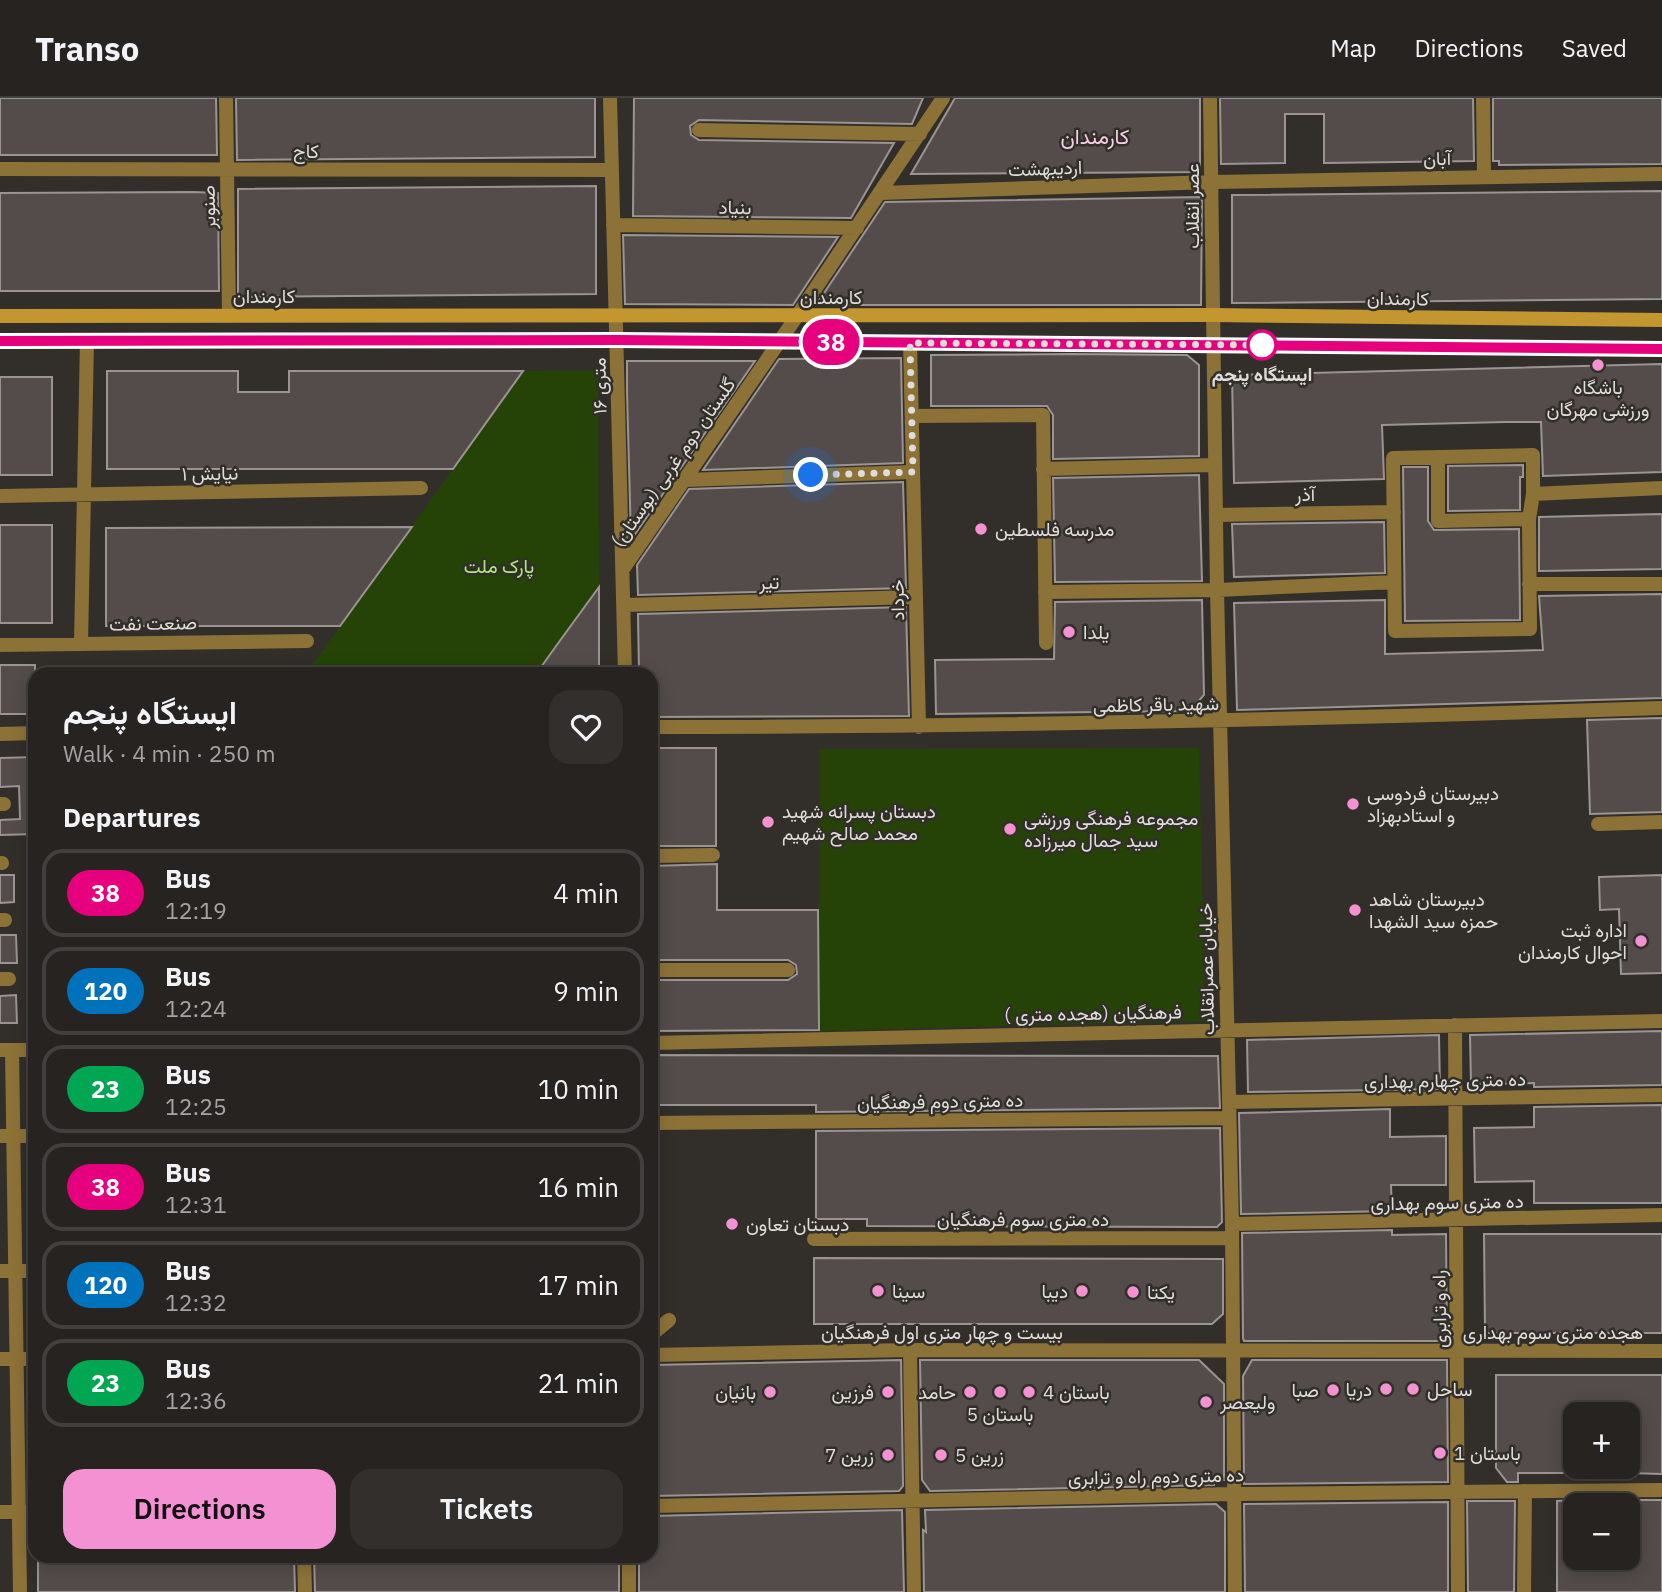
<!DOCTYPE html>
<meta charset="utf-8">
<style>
:root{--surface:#262320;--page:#322f2d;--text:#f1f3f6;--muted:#a4a4a5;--line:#42403e;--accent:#f491d3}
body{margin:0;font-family:"IBM Plex Sans",Vazirmatn,sans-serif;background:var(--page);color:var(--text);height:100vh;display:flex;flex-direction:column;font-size:26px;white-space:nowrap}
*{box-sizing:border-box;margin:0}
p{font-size:23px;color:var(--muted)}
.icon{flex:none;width:38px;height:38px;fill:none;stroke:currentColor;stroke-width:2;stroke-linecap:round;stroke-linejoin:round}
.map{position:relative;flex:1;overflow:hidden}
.sheet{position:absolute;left:28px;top:569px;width:630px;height:896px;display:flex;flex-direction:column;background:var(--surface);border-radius:21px;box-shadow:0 4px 18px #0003,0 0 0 2px var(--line)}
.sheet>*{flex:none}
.badge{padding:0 14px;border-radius:23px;font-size:24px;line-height:46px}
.buttons{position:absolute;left:1563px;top:1304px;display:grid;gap:14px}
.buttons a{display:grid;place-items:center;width:77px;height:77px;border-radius:14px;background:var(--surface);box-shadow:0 4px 18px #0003,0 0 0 2px var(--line);font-size:35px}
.you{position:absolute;width:35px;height:35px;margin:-18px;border:5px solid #fff;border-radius:50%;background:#1a73e8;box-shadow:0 0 0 10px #1a73e833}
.map>.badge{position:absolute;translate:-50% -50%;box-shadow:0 0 0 4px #fff}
h2{padding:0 35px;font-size:26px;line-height:63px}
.round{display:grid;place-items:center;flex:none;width:74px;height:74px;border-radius:21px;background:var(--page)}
.overview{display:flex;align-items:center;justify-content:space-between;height:119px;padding:0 35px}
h1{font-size:33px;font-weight:600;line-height:52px}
.button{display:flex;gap:14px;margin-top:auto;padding:14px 35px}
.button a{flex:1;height:80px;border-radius:21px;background:var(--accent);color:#111;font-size:28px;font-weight:600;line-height:80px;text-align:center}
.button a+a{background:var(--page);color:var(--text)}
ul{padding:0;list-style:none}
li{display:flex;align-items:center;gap:21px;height:88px;margin:0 14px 10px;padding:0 21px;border:4px solid var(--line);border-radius:21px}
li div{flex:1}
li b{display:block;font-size:26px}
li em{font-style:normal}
li .badge{min-width:77px;font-weight:700;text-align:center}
header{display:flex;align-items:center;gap:42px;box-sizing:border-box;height:98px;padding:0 35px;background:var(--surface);border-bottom:2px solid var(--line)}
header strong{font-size:33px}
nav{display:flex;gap:38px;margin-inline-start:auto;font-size:24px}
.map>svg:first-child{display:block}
</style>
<header>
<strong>Transo</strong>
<nav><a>Map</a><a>Directions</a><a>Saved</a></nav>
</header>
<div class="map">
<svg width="1662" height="1494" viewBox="0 0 1662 1494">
<rect width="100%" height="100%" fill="#322f2a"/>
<!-- green -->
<path fill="#264307" d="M 598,272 L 599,489 L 536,576 L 306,576 L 523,273 Z
M 1199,650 L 1205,923 L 819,933 L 819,651 Z"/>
<!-- building -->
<path fill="#534c4a" stroke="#9c9492" stroke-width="2" d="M 0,0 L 216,0 L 217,57 L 0,57 Z
M 236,0 L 595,0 L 595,59 L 237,62 Z
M 634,0 L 923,0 L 912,26 L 699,22 L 690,28 L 691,37 L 699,42 L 894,45 L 851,120 L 633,118 Z
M 955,0 L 1200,0 L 1200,74 L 911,76 Z
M 1220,0 L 1473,0 L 1474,63 L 1324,65 L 1324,16 L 1285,16 L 1285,65 L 1221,66 Z
M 1493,0 L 1662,0 L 1662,66 L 1499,67 L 1499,63 L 1493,63 Z
M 596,88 L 596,196 L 238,199 L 238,91 Z
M 1662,93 L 1662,201 L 1232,205 L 1232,97 Z
M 193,94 L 218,95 L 219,193 L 0,193 L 0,95 Z
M 1202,99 L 1201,207 L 816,207 L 885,104 Z
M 623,137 L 838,139 L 793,207 L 625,206 Z
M 1071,256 L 1187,257 L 1199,267 L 1199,358 L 1053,361 L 1053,317 L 1047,308 L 931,308 L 931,257 Z
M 901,260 L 903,365 L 703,372 L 779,261 Z
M 627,263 L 755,263 L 631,442 L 627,294 Z
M 1662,266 L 1662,374 L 1543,378 L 1541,324 L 1505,324 L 1382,327 L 1384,381 L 1234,385 L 1232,277 Z
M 107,273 L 238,273 L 238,294 L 289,294 L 289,273 L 523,273 L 453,371 L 107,371 Z
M 0,279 L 52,279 L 52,377 L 0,377 Z
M 1523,367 L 1523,379 L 1520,379 L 1520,412 L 1448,413 L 1448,368 Z
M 1403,369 L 1428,369 L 1428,423 L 1434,432 L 1519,431 L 1520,522 L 1405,523 Z
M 1199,377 L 1202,483 L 1055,484 L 1053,380 Z
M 903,384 L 906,490 L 638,497 L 637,467 L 689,391 Z
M 1662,416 L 1662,471 L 1539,473 L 1539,419 Z
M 1384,424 L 1385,475 L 1234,479 L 1232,426 Z
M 0,427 L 52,427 L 52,525 L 0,525 Z
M 412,429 L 340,528 L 106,528 L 106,430 Z
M 599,489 L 599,576 L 536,576 L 559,544 Z
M 1662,496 L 1662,600 L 1237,612 L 1234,505 L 1385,502 L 1385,556 L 1508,553 L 1543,552 L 1539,498 Z
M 1202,502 L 1204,597 L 1190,613 L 936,616 L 935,562 L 1054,561 L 1055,504 Z
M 906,509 L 909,618 L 651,619 L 651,576 L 639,576 L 638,516 Z
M 0,567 L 35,567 L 35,616 L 0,616 Z
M 1662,620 L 1662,714 L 1590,716 L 1587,622 Z
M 651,650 L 716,650 L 716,748 L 651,748 Z
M 35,659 L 35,736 L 0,737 L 0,722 L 20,721 L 19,688 L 0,689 L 0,660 Z
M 717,766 L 717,812 L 818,812 L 819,932 L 651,933 L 651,882 L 788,882 L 797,876 L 796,867 L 788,862 L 651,862 L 651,768 Z
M 0,777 L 14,777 L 14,804 L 0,805 Z
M 1662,777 L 1662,875 L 1621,876 L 1619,811 L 1600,812 L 1599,779 Z
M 0,837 L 16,837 L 17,865 L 0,865 Z
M 16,897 L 17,925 L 0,925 L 0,898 Z
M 1662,933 L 1662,987 L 1534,989 L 1534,985 L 1471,986 L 1470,937 Z
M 1439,937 L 1440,991 L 1248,994 L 1247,942 Z
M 651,957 L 1218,958 L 1220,1010 L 816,1014 L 816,1007 L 651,1007 Z
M 1662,1007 L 1662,1105 L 1534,1105 L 1534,1083 L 1475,1084 L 1474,1030 L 1534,1029 L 1534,1009 Z
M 1390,1011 L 1390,1039 L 1446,1038 L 1446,1087 L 1391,1087 L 1392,1113 L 1241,1116 L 1239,1015 Z
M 1220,1030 L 1222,1124 L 1217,1129 L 867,1128 L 867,1121 L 816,1121 L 816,1033 Z
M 1392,1132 L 1392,1137 L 1446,1136 L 1447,1243 L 1244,1243 L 1243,1240 L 1242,1135 Z
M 1484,1136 L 1662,1136 L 1662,1235 L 1485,1235 Z
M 814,1160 L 1223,1161 L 1223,1216 L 1212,1226 L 814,1226 Z
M 901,1262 L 903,1388 L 899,1393 L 651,1398 L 651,1267 Z
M 920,1262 L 1199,1262 L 1224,1286 L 1224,1382 L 1214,1382 L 1214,1387 L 930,1393 L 922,1382 Z
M 1252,1262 L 1447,1262 L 1448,1384 L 1244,1386 L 1243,1278 Z
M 1496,1277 L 1662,1277 L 1662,1376 L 1628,1375 L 1628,1316 L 1575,1316 L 1575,1375 L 1518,1375 L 1518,1384 L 1507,1384 L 1496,1370 Z
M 1575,1402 L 1575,1460 L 1628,1460 L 1628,1402 L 1662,1402 L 1662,1494 L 1557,1494 L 1557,1403 Z
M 1467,1403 L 1515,1403 L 1514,1494 L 1468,1494 Z
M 1448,1404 L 1448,1494 L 1245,1494 L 1244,1406 Z
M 1216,1406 L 1225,1414 L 1225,1494 L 924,1494 L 923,1432 L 926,1434 L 925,1412 Z
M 902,1412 L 904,1494 L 639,1494 L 639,1458 L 651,1458 L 651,1418 Z
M 38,1458 L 294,1458 L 295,1494 L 38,1494 Z
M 314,1458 L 619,1458 L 619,1494 L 315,1494 Z"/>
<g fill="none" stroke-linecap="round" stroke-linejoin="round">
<!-- street -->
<path stroke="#8d7238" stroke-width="14" d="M 226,0 L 229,217
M 610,0 L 625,576
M 1210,0 L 1217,492 L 1232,1126 L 1235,1494
M 1483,0 L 1484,79
M 699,32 L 920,36
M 0,71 L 612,72
M 880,95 L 1212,84 L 1662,76
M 613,127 L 857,130
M 910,245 L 919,629
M 912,318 L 1043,317 L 1046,545
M 1533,357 L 1533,396 L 1529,421 L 1530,531 L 1395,533 L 1393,360 Z
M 1438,359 L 1438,423 L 1529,421
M 1043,371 L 1215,367
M 685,382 L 913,374
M 1533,396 L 1662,390
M 0,398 L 421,390
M 1216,417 L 1394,414
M 623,471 L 797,218 L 943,0
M 1529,486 L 1662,486
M 1045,494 L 1217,492 L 1394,484
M 624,507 L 916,499
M 81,546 L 87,242
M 0,547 L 307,543
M 651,629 C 988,629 1325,621 1662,610
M 0,636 L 35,635
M 0,706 L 4,706
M 1598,726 L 1662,724
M 651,758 L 713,757
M 0,765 L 2,765
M 0,822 L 5,822
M 651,872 L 788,872
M 0,881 L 9,881
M 1455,927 L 1458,1494
M 651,945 L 1662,923
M 0,952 L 35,952
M 12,952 L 20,1494
M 1229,1004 L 1662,997
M 651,1025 L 1229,1020
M 0,1038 L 35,1038
M 1232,1126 L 1662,1117
M 814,1141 L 1232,1140
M 0,1173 L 35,1173
M 651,1237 L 669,1222
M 910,1252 L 914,1494
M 651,1257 L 910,1252 L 1662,1253
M 0,1261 L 35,1261
M 651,1408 L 1234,1396 L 1662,1392
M 0,1414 L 35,1414
M 304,1458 L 305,1494
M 629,1458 L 629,1494
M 1524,1494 L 1525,1393"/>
<!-- secondary -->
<path stroke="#c39630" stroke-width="14" d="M 0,218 L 1212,217 L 1662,222
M 0,243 L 617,242 L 1662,251"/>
</g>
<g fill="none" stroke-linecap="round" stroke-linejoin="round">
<defs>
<path id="line" d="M 0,243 L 617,242 L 1662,251"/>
</defs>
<!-- line casing -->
<use href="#line" stroke="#fff" stroke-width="16"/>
<!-- line -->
<use href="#line" stroke="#e6007e" stroke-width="10"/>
<!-- walk -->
<path stroke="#dfddd9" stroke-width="7" stroke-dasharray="0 12.6" d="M 811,377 L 913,374 L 910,245 L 1262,247"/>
</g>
<!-- markers -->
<circle fill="#fff" stroke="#e6007e" stroke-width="3.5" cx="1262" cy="247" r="14"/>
<g fill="#f491d3" stroke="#322f2a" stroke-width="2.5">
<circle cx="1598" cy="267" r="7"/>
<circle cx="981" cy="431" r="7"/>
<circle cx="1069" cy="534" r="7"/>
<circle cx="1353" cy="706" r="7"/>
<circle cx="768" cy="724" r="7"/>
<circle cx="1010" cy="731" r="7"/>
<circle cx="1355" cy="812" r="7"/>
<circle cx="1641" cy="843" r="7"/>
<circle cx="732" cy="1126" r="7"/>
<circle cx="878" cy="1193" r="7"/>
<circle cx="1082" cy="1193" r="7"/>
<circle cx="1133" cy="1194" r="7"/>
<circle cx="1386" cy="1291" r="7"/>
<circle cx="1413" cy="1291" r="7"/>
<circle cx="1333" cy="1292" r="7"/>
<circle cx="770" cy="1294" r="7"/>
<circle cx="888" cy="1294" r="7"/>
<circle cx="970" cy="1294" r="7"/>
<circle cx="1000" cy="1294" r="7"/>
<circle cx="1029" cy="1294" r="7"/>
<circle cx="1206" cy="1304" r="7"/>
<circle cx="1440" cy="1355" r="7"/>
<circle cx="888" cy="1357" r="7"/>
<circle cx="941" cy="1357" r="7"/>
</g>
<g text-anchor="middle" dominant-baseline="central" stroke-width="5" stroke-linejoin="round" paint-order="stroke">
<!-- street labels -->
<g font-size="19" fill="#dfddd9" stroke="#322f2a">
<text x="306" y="53">کاج</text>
<text transform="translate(1437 60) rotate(-1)">آبان</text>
<text transform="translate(1045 70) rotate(-2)">اردیبهشت</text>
<text transform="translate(1192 108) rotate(-90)">عصر انقلاب</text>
<text transform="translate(208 109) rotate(-91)">صنوبر</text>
<text transform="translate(735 109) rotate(1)">بنیاد</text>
<text x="264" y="198">کارمندان</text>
<text x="831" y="199">کارمندان</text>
<text transform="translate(1398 200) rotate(1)">کارمندان</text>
<text transform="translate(599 288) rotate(-91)">۱۶ متری</text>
<text transform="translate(673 364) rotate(-55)">گلستان دوم غربی (بوستان)</text>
<text transform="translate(210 375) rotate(-1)">نیایش ۱</text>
<text transform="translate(1305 396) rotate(-1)">آذر</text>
<text transform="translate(769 484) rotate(-2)">تیر</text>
<text transform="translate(897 502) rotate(-91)">خرداد</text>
<text transform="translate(153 525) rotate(-1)">صنعت نفت</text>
<text transform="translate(1156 606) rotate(-1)">شهید باقر کاظمی</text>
<text transform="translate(1206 871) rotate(-91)">خیابان عصرانقلاب</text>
<text transform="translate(1093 915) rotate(-1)">فرهنگیان (هجده متری )</text>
<text transform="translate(1445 982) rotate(-1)">ده متری چهارم بهداری</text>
<text transform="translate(940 1003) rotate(-1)">ده متری دوم فرهنگیان</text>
<text transform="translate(1447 1104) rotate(-1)">ده متری سوم بهداری</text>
<text x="1023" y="1121">ده متری سوم فرهنگیان</text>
<text transform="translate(1439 1211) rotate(-91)">راه و ترابری</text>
<text x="942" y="1234">بیست و چهار متری اول فرهنگیان</text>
<text x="1553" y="1234">هجده متری سوم بهداری</text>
<text transform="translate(1156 1378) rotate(-1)">ده متری دوم راه و ترابری</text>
</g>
<!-- stop labels -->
<g font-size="19" font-weight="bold" fill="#dfddd9" stroke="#322f2a">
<text x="1262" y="276">ایستگاه پنجم</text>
</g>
<!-- poi labels -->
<g font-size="19" fill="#dfddd9" stroke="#322f2a" text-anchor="start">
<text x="1598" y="289" text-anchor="middle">باشگاه<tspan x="1598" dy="22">ورزشی مهرگان</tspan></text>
<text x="995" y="431">مدرسه فلسطین</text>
<text x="1083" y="534">یلدا</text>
<text x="1367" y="695">دبیرستان فردوسی<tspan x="1367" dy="22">و استادبهزاد</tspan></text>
<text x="782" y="713">دبستان پسرانه شهید<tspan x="782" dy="22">محمد صالح شهیم</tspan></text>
<text x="1024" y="720">مجموعه فرهنگی ورزشی<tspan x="1024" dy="22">سید جمال میرزاده</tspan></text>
<text x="1369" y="801">دبیرستان شاهد<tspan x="1369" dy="22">حمزه سید الشهدا</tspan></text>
<text x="1627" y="832" text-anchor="end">اداره ثبت<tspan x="1627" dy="22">احوال کارمندان</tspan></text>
<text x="746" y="1126">دبستان تعاون</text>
<text x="892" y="1193">سینا</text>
<text x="1068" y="1193" text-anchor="end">دیبا</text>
<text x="1147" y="1194">یکتا</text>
<text x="1372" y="1291" text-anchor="end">دریا</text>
<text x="1427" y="1291">ساحل</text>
<text x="1319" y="1292" text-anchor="end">صبا</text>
<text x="756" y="1294" text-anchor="end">بانیان</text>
<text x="874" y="1294" text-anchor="end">فرزین</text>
<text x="956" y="1294" text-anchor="end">حامد</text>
<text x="1043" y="1294">باستان 4</text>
<text x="1220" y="1304">ولیعصر</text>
<text x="1000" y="1316" text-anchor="middle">باستان 5</text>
<text x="1454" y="1355">باستان 1</text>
<text x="874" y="1357" text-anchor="end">زرین 7</text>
<text x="955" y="1357">زرین 5</text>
</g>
<!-- park labels -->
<g font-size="19" fill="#abea7b" stroke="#322f2a">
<text x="499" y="468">پارک ملت</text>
</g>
<!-- neighbourhood labels -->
<g font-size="21" fill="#f9cde8" stroke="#322f2a">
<text x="1095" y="38">کارمندان</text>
</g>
</g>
</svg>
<div class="buttons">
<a>+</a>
<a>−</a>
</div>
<div class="you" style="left:811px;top:377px"></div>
<b class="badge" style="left:831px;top:244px;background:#e6007e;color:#fff">38</b>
<section class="sheet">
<div class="overview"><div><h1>ایستگاه پنجم</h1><p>Walk · 4 min · 250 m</p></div><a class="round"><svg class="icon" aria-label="heart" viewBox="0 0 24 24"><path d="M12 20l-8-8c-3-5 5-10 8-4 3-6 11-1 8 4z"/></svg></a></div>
<h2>Departures</h2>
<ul>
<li><span class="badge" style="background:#e6007e;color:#fff">38</span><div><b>Bus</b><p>12:19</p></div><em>4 min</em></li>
<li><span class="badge" style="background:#0072bc;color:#fff">120</span><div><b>Bus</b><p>12:24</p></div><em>9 min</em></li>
<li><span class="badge" style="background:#00a651;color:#fff">23</span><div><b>Bus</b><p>12:25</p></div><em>10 min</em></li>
<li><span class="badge" style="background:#e6007e;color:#fff">38</span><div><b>Bus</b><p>12:31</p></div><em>16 min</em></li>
<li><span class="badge" style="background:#0072bc;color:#fff">120</span><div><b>Bus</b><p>12:32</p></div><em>17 min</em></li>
<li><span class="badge" style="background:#00a651;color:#fff">23</span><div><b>Bus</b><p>12:36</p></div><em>21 min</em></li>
</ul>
<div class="button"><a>Directions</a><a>Tickets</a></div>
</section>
</div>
